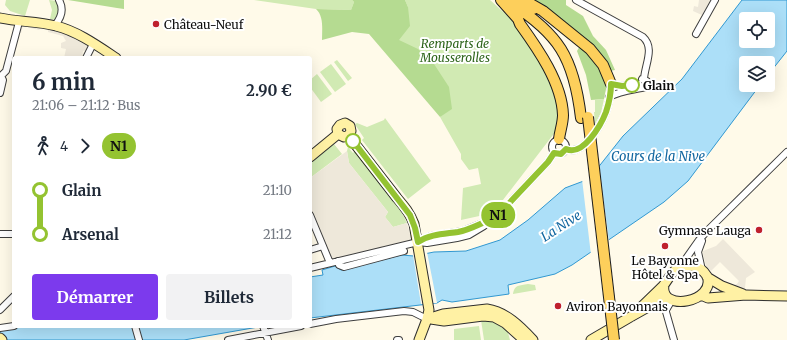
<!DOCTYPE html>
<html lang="fr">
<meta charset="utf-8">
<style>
:root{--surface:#fff;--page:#f2f2f3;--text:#1f2937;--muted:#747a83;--accent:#7c3aed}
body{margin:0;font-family:Merriweather,serif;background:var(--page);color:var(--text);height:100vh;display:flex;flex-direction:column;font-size:15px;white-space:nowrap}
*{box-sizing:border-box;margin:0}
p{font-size:13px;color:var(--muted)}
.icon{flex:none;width:22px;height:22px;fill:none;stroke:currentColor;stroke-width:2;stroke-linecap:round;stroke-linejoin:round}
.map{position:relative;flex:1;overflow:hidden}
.panel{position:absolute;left:12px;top:56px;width:300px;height:272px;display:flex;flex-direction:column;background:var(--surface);border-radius:4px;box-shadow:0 4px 16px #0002}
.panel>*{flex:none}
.badge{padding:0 8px;border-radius:13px;font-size:14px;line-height:26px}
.buttons{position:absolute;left:739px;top:12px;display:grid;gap:8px}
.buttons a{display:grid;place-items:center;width:36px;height:36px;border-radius:4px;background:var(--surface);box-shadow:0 4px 16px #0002;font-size:20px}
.map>.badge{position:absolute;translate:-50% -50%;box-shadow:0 0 0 2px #fff}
.legs{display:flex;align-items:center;gap:6px;height:44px;padding:0 20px;font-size:13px}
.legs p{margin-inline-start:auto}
.head{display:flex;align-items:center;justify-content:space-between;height:68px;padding:0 20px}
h1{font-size:22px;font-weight:700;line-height:30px}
.button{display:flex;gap:8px;margin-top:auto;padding:8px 20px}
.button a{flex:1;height:46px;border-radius:4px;background:var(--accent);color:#fff;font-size:16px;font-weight:700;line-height:46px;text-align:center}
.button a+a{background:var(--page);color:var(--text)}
ul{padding:0 20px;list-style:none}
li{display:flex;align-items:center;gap:14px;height:44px;font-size:15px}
li i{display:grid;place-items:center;width:6px;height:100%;margin:0 5px;background:currentColor}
li i::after{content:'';width:10px;height:10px;margin:-5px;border:3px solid;border-radius:50%;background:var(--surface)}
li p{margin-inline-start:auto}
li:first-child i{background:linear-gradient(#0000 50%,currentColor 0)}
li:last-child i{background:linear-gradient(currentColor 50%,#0000 0)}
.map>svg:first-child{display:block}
</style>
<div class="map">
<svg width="787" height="340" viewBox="0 0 787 340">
<rect width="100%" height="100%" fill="#fffae9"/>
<!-- green -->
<path fill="#d1eab3" d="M 6,0 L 30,0 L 25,16 L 10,11 L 5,5 Z
M 49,0 L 57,1 L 61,10 L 56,20 L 50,19 L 52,10 Z
M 254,0 L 352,0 L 354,2 L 351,10 L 316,9 Z
M 405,0 L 490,0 L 511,19 L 519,29 L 538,59 L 548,78 L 556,97 L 558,112 L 556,131 L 493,213 L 461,220 L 463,188 L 481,184 L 478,168 L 469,170 L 461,159 L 461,154 L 440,117 L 441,116 L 387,41 L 408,7 Z
M 337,60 L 352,78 L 348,81 L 334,62 Z
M 331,64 L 346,84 L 335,92 L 320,72 Z
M 317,74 L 332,94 L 321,102 L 310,87 L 310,80 Z
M 604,99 L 601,113 L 595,124 L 594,112 L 595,112 L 595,100 Z
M 385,118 L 431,181 L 408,199 L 362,140 L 364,138 L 356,126 L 355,124 L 357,123 L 367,127 L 384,120 Z
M 334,144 L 342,154 L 310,178 L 310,162 Z
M 348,147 L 353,153 L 355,151 L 401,211 L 407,223 L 393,227 L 385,217 L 388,212 L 349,163 L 347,151 Z
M 528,284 L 535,285 L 536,290 L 513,294 C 515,284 519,286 528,284 Z
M 481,320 L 493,321 L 507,329 L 510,340 L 484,340 Z
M 479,326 L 481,340 L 454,340 L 454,329 Z"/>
<!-- forest -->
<path fill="#b5db91" d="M 68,0 L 124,0 L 124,9 L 117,8 Z
M 352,0 L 405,0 L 408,7 L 410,26 L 399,40 L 418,49 L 434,64 L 449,87 L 452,109 L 440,117 L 369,34 L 352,32 L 322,40 C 322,30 324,16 316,9 L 351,10 L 354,2 Z
M 533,0 L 566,0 L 566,5 L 583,16 L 593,36 L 606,50 L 615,70 L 610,71 Z
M 581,44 L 597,61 L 607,84 L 604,99 L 591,100 L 586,75 L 577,51 Z"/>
<!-- plaza -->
<path fill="#eee8da" d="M 699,0 L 718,0 L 700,34 L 697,30 L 704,16 L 693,11 L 694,6 L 698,7 Z
M 21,25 L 44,25 L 72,34 L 87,44 L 88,50 L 83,51 L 82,58 L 64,58 L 66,49 L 61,48 L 61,43 L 66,41 L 63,36 L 48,32 L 48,30 L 45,27 L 42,27 L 39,30 L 23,26 L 21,33 L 19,32 Z
M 347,151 L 349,163 L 388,212 L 385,217 L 393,227 L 407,223 L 414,249 L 407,247 L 347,263 L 407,251 L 408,256 L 401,255 L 341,270 L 330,263 L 310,215 L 310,178 Z
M 723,239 L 755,272 L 746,278 L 745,288 L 740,289 L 731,286 L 737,284 L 739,281 L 720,262 L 711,271 L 706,266 L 703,254 L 703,251 L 716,246 Z"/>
<!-- water -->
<path fill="#acdff8" stroke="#3198d1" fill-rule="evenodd" d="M 742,0 L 787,0 L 787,51 L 768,75 L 768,63 L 746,63 L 746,85 L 760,85 L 688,181 L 664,202 L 572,265 L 555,274 L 508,285 L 509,294 L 452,302 L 442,300 L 437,303 L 310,318 L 310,277 L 323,275 L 322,270 L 335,266 L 341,270 L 401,255 L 414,256 L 434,252 L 466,251 L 500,240 L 528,220 L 565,188 L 589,179 L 623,136 L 682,79 ZM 746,19 L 768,19 L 768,41 L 746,41 Z
M 24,326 L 264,326 L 184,340 L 0,340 L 0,330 Z"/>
<!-- pier -->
<path fill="#fffae9" d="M 599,163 L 609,242 L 591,255 L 582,179 L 588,177 Z
M 427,252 L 437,303 L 421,304 L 413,255 Z"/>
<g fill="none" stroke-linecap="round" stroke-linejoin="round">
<defs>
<path id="street" d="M 576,0 L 643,37 C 655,48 645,64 644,79
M 55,25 C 61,18 64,9 59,0
M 696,34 L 715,0
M 86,58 L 93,44
M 1,76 L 6,71 L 19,22
M 0,93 L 3,80 L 1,76
M 609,97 C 622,90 634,90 646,87 L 648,84 L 647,81 L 642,79
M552 147a7 7 0 1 1 14 0a7 7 0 1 1-14 0Z
M 566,149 C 583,157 601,125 606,112 C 609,103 611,93 611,84 L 622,86 L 639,84
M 310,215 L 330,263
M 0,234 L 14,234
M 702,241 L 698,252 L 702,270
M 418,242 L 431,236 L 463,231 L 490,220
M 310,250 L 323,246
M 338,261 L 339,265 L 344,267 L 404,251
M 680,267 L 699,240 L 709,229 L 787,152
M 310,268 L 418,242 L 427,243 L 457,238 L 469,235 L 484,226 L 499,214 L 548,162 L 554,153
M 672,300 L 666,310 L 666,312 L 674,340
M 0,310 L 14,296
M 310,324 L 336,319 L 404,311 L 413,312 L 427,319
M 135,326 L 139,340
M 263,326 L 268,340
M 0,328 L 14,326
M 228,340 L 301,326
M 397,340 L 399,340"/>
<path id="secondary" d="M 0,18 C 18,22 38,21 56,26 C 77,31 98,46 116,58
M 349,135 L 344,137 L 338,134 L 337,129 L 340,125 L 345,123 L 350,126 L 351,131 L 349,135 L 355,144 L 397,198 C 404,206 410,213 414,224 L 429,310 L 427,319 L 419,340
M 310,157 L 338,134
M 707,277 L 722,286 L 743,294
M 701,295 L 708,298 L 746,295 L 787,296
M 632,316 C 642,306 653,296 663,286 C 668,280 672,270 680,267 C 683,266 688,266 692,266 C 698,267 704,271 707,276 C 717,302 659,313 664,285
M 427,319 L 443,314 L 487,309 C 506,312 520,326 533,340
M 431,319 L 444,321 L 483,316 L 494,317 L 505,323 L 524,340
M 0,338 L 2,340
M 591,340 L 632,316 L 666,297"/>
<path id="primary" d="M 501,0 L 518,19 L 520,24 C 538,49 562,83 563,115 C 563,123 560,131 559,139
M 519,0 L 533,9
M 507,1 C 559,33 574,58 581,118
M 529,3 L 543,11 L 590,49 L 603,65 L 611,84"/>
</defs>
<!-- street casing -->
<use href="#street" stroke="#3e3e3e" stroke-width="8"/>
<!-- secondary casing -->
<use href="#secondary" stroke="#2d2d2d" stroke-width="11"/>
<!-- primary casing -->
<use href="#primary" stroke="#1c1c1c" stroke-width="12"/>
<!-- street -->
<use href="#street" stroke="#fff" stroke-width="6"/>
<!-- secondary -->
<use href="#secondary" stroke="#fff1a4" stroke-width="9"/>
<!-- primary -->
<use href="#primary" stroke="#fdcf5b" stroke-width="10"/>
<defs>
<path id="primary-bridge" d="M 588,117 L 614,340"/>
</defs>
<!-- primary-bridge casing -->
<use href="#primary-bridge" stroke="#1c1c1c" stroke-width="12" stroke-linecap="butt"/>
<!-- primary-bridge -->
<use href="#primary-bridge" stroke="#fdcf5b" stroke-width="10"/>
</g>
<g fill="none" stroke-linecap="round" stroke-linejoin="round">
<defs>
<path id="line-1" d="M 353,141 L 410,215 L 415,228 L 418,242 C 430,234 445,234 458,232 C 469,230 490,220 499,214 L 548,162 L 554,153 L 561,154 L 566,149 C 583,157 601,125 606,112 C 609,103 611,93 611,84 L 622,86 L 632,85"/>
</defs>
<!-- line-1 casing -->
<use href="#line-1" stroke="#fff" stroke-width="9"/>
<!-- line-1 -->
<use href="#line-1" stroke="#94c331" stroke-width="6"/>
</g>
<!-- markers -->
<g fill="#bf202e" stroke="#fff" stroke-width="1.5">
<circle cx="156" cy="24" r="4"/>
<circle cx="759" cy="230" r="4"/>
<circle cx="665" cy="246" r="4"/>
<circle cx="558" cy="306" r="4"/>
</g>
<g fill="#fff" stroke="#94c331" stroke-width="2">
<circle cx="632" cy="85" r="7"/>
<circle cx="353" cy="141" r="7"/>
</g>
<g text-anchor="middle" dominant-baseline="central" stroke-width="4" stroke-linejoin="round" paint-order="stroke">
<!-- poi labels -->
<g font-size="12" fill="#0b0b0b" stroke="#fff" text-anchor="start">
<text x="164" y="24">Château-Neuf</text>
<text x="751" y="230" text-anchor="end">Gymnase Lauga</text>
<text x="665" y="260" text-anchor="middle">Le Bayonne<tspan x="665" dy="14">Hôtel &amp; Spa</tspan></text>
<text x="566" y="306">Aviron Bayonnais</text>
</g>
<!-- park labels -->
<g font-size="12" font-style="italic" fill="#2d641a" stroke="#fff">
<text x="455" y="43">Remparts de<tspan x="455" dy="14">Mousserolles</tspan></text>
</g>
<!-- stop labels -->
<g font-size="12" font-weight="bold" fill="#0b0b0b" stroke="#fff" text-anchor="start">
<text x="643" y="85">Glain</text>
</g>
<!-- water labels -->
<g font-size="13" font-style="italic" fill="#1267a0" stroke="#fff">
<text x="658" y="156">Cours de la Nive</text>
<text transform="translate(561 226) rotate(-33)">La Nive</text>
</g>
</g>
</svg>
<div class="buttons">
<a><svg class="icon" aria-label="locate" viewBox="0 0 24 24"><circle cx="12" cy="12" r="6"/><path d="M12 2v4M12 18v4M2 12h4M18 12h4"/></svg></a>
<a><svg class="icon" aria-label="layers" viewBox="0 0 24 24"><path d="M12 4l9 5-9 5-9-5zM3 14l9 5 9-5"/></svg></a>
</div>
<b class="badge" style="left:498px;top:215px;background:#94c331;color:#111">N1</b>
<section class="panel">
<div class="head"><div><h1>6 min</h1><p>21:06 – 21:12 · Bus</p></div><b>2.90 €</b></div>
<div class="legs"><svg class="icon" aria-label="walk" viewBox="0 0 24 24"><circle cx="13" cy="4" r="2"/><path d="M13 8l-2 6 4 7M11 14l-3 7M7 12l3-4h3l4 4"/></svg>4<svg class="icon" aria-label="forward" viewBox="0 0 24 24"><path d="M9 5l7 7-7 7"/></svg><b class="badge" style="background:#94c331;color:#111">N1</b></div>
<ul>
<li><i style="color:#94c331"></i><b>Glain</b><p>21:10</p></li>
<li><i style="color:#94c331"></i><b>Arsenal</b><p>21:12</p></li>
</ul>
<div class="button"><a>Démarrer</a><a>Billets</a></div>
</section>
</div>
